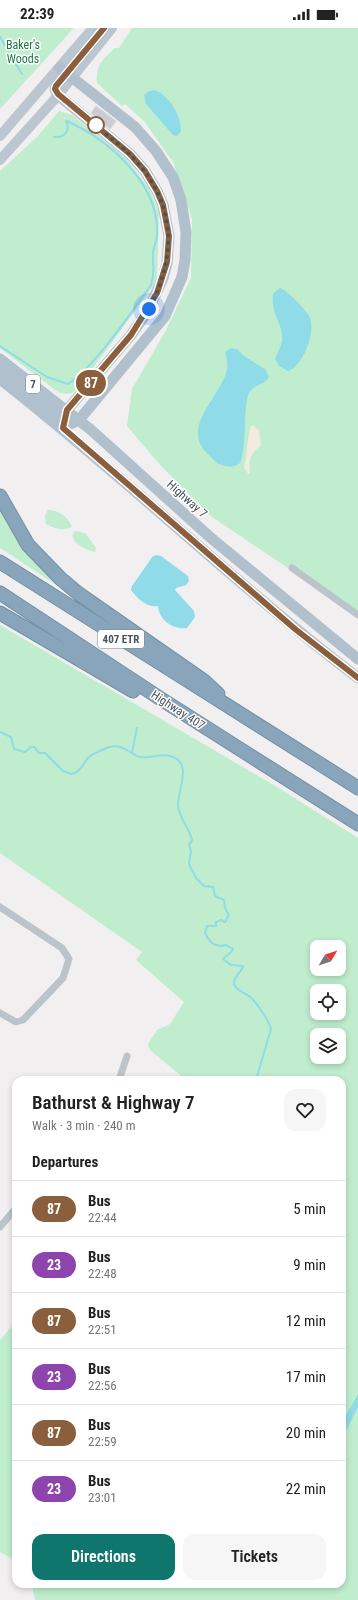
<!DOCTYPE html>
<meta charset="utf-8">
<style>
:root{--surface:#fff;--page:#f6f6f6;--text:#222;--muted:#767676;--line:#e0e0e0;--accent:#0f766e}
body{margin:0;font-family:"Roboto Condensed",sans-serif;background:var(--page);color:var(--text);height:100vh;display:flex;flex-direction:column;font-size:15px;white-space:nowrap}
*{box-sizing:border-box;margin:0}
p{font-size:13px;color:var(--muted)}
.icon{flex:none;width:22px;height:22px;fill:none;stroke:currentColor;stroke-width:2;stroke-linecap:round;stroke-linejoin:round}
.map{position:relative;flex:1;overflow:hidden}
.details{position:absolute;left:12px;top:1048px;width:334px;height:512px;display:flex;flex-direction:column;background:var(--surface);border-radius:12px;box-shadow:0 2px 6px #0003}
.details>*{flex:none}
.badge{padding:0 8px;border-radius:13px;font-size:14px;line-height:26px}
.needle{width:26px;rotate:51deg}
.tools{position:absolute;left:310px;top:912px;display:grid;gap:8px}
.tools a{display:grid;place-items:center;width:36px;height:36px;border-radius:8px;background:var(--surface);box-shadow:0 2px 6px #0003;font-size:20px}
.you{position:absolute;width:20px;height:20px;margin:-10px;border:3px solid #fff;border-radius:50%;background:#1a73e8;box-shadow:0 0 0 6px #1a73e833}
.map>.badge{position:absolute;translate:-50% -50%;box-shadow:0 0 0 2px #fff}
h2{padding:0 20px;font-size:15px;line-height:36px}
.round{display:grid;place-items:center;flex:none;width:42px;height:42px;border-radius:12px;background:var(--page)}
.headline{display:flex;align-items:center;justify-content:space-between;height:68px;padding:0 20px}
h1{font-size:19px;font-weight:600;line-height:30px}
.cta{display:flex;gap:8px;margin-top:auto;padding:8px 20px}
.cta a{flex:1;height:46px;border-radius:12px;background:var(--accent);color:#fff;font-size:16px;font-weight:600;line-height:46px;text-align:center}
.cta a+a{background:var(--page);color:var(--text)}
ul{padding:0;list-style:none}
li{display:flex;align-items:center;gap:12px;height:56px;padding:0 20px;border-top:1px solid var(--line)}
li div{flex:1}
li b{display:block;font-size:15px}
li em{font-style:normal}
li .badge{min-width:44px;font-weight:700;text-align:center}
.status{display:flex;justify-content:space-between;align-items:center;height:28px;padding:0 20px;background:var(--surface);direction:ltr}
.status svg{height:11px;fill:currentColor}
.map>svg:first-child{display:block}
</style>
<div class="status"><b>22:39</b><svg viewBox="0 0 49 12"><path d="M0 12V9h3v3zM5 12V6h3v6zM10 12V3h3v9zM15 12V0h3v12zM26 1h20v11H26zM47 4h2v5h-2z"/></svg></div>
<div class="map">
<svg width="358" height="1572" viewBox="0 0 358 1572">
<rect width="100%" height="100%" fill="#f1efef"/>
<!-- green -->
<path fill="#bfedce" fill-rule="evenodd" d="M 0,0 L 74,0 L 0,81 Z
M 132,0 L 358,0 L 358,587 L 212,489 L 161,438 L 127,398 L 132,361 L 165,304 L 191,250 L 192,191 L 173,134 L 144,93 L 125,76 L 122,78 L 97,55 C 95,38 103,31 115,20 L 119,20 Z
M 59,83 L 72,87 L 125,129 L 149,160 L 159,184 L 157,253 L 79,359 C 72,367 67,367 58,364 L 0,320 L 0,143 L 38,108 Z
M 0,482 C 17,519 49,545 78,571 L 0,520 Z
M 48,482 C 58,481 69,490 72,499 C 61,503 56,501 46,496 L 45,487 Z
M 75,503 L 85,505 L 96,520 L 95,524 C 85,521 75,518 72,507 Z
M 0,597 L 277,759 L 358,810 L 358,1572 L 35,1572 L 32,1556 L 342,1556 L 342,1052 L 186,1052 L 150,1022 L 148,1016 L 157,1002 L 170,996 L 184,974 L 136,932 L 142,924 L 0,825 ZM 317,919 L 339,919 L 339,941 L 317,941 ZM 317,963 L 339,963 L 339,985 L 317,985 ZM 317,1007 L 339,1007 L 339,1029 L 317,1029 Z
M 16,1293 L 16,1533 L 0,1524 L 0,1312 Z"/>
<!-- sand -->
<path fill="#f2ebe0" d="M 252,397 L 259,402 L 261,417 C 251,426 248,431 250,445 L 248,446 L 244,439 C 247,430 248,400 252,397 Z"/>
<!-- water -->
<path fill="#8fdbe7" d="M 155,62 C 170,69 181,87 181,103 L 177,108 L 173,107 L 146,76 L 144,67 L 149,63 Z
M 280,260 C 288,263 305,281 309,288 C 317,302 303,339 288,343 L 279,338 L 275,331 C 277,325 281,319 282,313 C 284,296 270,286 273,266 Z
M 231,320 L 237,321 L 244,328 L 265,341 L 269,349 C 264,358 252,356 248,367 C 243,385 247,420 240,435 C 234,440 226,439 219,436 C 214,433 210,428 205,423 C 183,398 219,369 226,345 C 229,337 227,332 225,324 Z
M 157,527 L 161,528 L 188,548 L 189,553 L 186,557 L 176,560 L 175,562 L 194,583 L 195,589 L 187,600 C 173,602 159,592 158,578 C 147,580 138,571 131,562 L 132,558 L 153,528 Z
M 358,1366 L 358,1379 L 342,1411 L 342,1394 Z"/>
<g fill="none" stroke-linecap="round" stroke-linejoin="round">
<!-- stream -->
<path stroke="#8fdbe7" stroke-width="2" d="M 0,9 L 22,46
M 0,318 L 47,349 L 68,356 C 97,336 130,286 151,257 C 156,242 152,238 153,224 C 154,218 157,212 157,207 C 160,156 109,112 67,93 L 66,93 C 71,103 64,110 54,109
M 0,704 L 11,709 L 14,721 L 25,724 L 31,719 L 34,719 L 39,725 L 45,725 L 63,743 L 71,746 C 81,744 82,737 88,730 C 92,726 104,721 109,719 C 123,715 129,726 140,729 C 152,731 162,724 173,729 C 192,736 178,762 178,776 C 178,790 189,798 192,812 L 189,817 L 191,823 L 189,836 L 196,850 L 204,858 L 213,859 L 215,868 L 224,872 L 225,880 L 229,887 L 225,894 L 221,892 L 216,894 L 216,898 L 207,898 L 205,905 C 210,915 215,920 226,917 L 233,921 L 232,923 L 223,931 L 231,937 L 243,938 C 242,943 235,948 234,954 C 233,961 245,965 249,968 C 256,973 269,993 271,1001 L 256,1052
M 132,725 L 137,700"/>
</g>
<!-- building -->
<path fill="#c9ccd1" stroke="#d3d6da" d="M 96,78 L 116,93 L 110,101 L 91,85 Z"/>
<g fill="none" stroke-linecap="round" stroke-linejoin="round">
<defs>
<path id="highway" d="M 0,468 L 28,517 L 61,551 L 79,566 L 204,653 L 218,666
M 0,534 L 358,760
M 0,565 L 161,671 L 358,796
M 0,585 L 133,663"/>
</defs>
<!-- highway casing -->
<use href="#highway" stroke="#7490a7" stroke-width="15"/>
<!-- street -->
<path stroke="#bbc4cb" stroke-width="7" d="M 292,540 L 358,587
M 0,879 L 62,920 L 69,931 L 63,950 L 23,992 L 16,994 L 0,985
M 119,1052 L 127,1028
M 0,1199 L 16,1180"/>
<!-- secondary -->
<path stroke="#bbc7d0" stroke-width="10" d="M 0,108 L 93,0
M 0,132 L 54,72 L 112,0"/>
<!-- primary -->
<path stroke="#b0c0cc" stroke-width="11" d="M 0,331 L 90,401 L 211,510 L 358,631
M 0,341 L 70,396 L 79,392 L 165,288 L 182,249 L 185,232 L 186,204 L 181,172 L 173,149 L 156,123 L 135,99 L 60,40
M 0,351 C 123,447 234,555 358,650
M 63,401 L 67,382 L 131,307 L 149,281 L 163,250 L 167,235 L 169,208 L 163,177 L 157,163 L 145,143 L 130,126 L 58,67 L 55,61 L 56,58 L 104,0"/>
<!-- highway -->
<use href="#highway" stroke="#89a5bb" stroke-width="13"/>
</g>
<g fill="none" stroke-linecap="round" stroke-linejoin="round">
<defs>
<path id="line" d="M 104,0 L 56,58 L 55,61 L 58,66 L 130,126 L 145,143 L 157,163 L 163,177 L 169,208 L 167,234 L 157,265 L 131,307 L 67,382 L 63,400 L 295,601 L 358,650"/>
</defs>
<!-- line casing -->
<use href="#line" stroke="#fff" stroke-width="9"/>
<!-- line -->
<use href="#line" stroke="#8b5e3c" stroke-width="6"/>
<!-- walk -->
<path stroke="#48535b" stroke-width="4" stroke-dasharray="0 7.2" d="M 96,97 C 105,107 120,116 130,127 C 176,172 178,226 149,281"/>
</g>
<!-- markers -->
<circle fill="#fff" stroke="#8b5e3c" stroke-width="2" cx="96" cy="97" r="8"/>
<g text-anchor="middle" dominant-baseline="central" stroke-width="3" stroke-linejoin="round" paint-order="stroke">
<!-- shield labels -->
<g fill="#fff" stroke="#7f878c" stroke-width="1">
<rect x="26" y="347" width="14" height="18" rx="3"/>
<rect x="98" y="602" width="46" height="18" rx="3"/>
</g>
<g font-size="11" font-weight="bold" fill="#48535b">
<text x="33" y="356">7</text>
<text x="121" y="611">407 ETR</text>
</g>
<!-- park labels -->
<g font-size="12" fill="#1c7944" stroke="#fff">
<text x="23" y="17">Baker's<tspan x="23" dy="14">Woods</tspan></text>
</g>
<!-- street labels -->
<g font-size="12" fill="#48535b" stroke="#fff">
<text transform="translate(187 471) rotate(42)">Highway 7</text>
<text transform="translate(178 682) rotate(33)">Highway 407</text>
</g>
</g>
</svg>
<div class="tools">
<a><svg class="needle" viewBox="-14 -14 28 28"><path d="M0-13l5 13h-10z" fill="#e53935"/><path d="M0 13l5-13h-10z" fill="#767676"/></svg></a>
<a><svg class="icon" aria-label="locate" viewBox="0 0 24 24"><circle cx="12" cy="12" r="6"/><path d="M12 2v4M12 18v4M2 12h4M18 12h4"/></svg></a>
<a><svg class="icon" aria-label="layers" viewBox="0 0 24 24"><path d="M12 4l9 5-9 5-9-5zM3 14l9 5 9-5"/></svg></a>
</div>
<div class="you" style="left:149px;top:281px"></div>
<b class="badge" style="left:91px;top:355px;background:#8b5e3c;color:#fff">87</b>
<section class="details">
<div class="headline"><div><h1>Bathurst &amp; Highway 7</h1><p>Walk · 3 min · 240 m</p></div><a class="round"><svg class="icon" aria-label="heart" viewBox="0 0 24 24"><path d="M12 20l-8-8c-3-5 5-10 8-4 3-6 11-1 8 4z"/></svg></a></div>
<h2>Departures</h2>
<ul>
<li><span class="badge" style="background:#8b5e3c;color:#fff">87</span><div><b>Bus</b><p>22:44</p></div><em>5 min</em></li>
<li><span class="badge" style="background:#8e44ad;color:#fff">23</span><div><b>Bus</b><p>22:48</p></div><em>9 min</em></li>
<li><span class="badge" style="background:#8b5e3c;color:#fff">87</span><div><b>Bus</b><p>22:51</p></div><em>12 min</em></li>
<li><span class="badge" style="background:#8e44ad;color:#fff">23</span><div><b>Bus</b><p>22:56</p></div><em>17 min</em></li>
<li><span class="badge" style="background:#8b5e3c;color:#fff">87</span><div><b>Bus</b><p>22:59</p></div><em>20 min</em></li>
<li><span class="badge" style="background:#8e44ad;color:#fff">23</span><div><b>Bus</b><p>23:01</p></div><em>22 min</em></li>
</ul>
<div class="cta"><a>Directions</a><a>Tickets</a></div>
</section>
</div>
